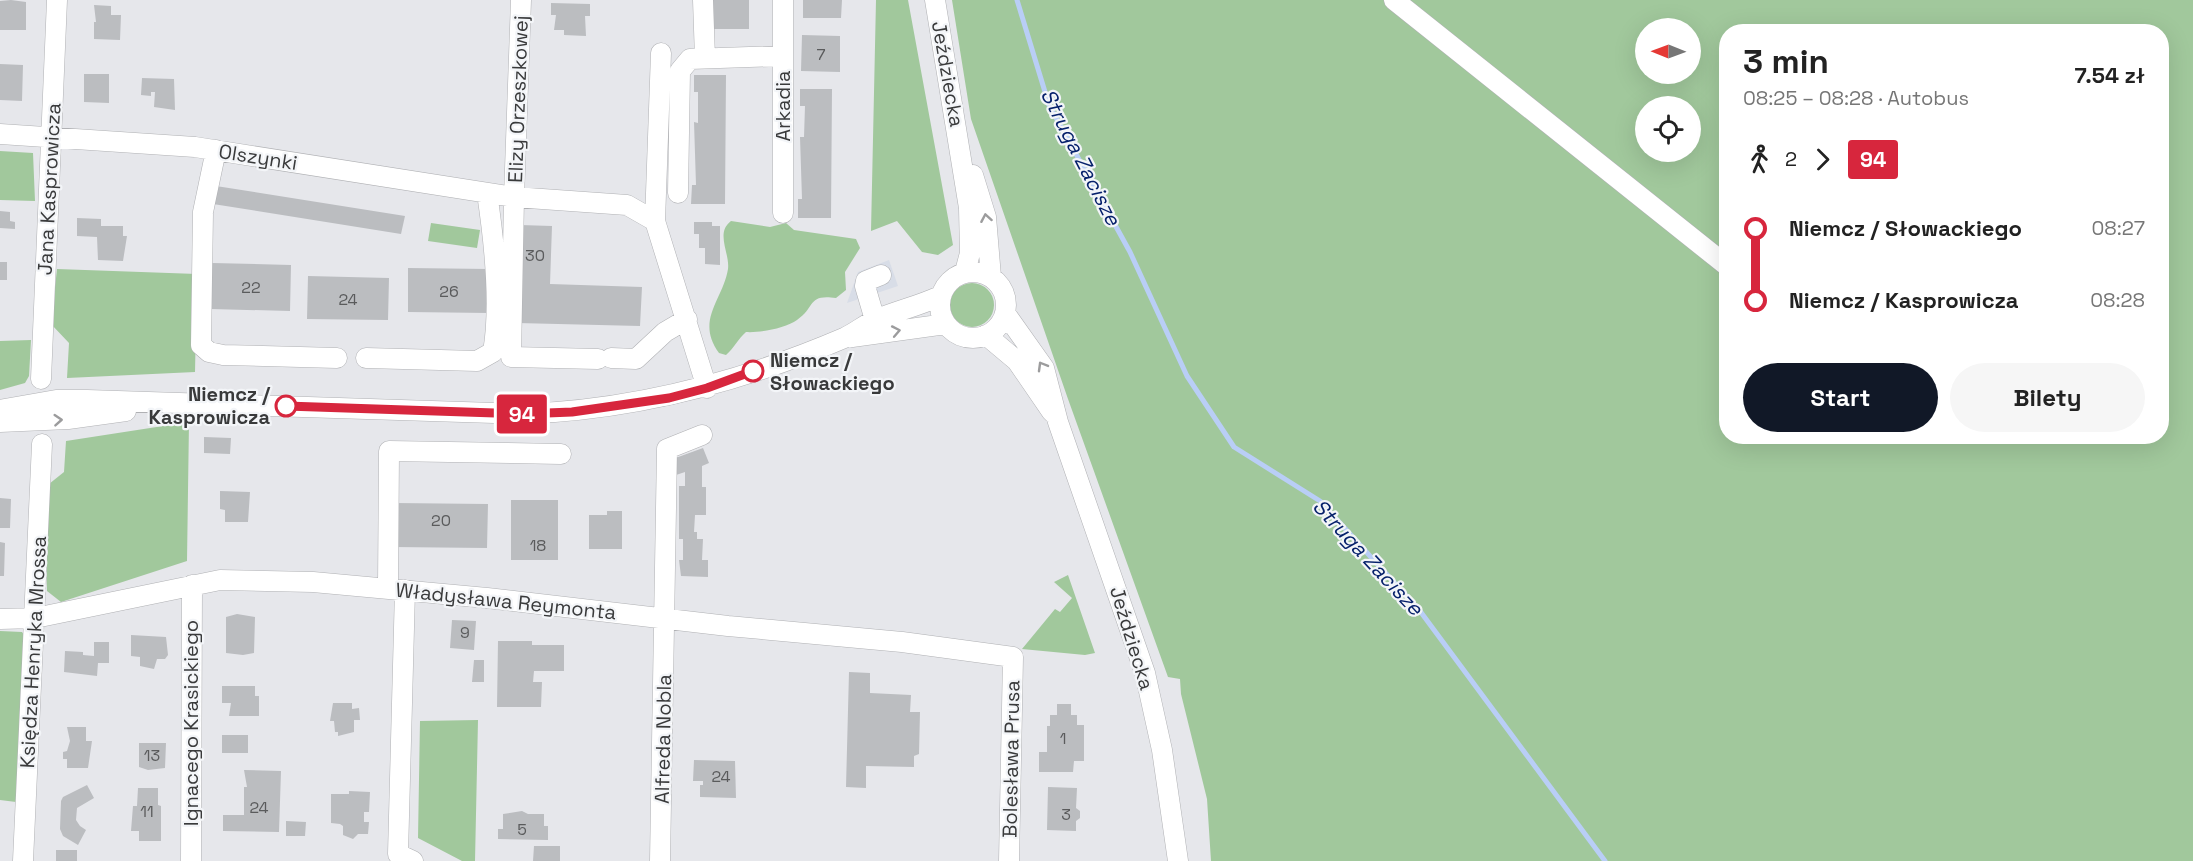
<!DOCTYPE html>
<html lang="pl">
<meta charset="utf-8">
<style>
:root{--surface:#fff;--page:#f6f6f6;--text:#222;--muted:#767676;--accent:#111827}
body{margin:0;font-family:"Space Grotesk",sans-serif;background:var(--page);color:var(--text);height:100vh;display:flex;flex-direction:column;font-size:22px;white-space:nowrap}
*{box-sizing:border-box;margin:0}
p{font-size:20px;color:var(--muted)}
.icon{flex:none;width:33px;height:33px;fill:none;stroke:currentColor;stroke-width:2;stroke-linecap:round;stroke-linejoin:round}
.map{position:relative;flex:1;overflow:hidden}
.side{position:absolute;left:1719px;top:24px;width:450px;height:420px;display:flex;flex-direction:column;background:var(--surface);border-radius:24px;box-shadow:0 6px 24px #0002}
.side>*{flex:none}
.badge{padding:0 12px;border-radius:4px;font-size:21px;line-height:39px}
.needle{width:39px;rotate:271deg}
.controls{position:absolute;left:1635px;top:18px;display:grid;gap:12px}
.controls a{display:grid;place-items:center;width:66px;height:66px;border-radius:50%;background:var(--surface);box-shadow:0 6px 24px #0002;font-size:30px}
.map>.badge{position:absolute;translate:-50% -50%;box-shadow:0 0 0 3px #fff}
.legs{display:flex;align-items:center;gap:9px;height:66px;padding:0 24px;font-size:20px}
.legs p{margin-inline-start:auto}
.summary{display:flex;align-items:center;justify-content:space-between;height:102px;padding:0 24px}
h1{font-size:33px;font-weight:600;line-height:45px}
.cta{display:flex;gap:12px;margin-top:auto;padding:12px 24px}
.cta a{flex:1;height:69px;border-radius:36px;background:var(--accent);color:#fff;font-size:24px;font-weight:600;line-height:69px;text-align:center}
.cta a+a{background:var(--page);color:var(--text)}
ul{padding:0 24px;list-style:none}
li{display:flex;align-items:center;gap:21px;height:72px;font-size:22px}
li i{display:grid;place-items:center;width:9px;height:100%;margin:0 8px;background:currentColor}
li i::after{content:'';width:15px;height:15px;margin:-8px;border:4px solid;border-radius:50%;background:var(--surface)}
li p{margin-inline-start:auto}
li:first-child i{background:linear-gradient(#0000 50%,currentColor 0)}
li:last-child i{background:linear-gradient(currentColor 50%,#0000 0)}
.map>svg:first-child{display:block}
</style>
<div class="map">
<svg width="2193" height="861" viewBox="0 0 2193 861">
<rect width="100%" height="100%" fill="#e6e7eb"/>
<!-- built -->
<path fill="#d8dde7" d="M 889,260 L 898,286 L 847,303 L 858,272 Z"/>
<!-- green -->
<path fill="#a1c89c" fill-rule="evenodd" d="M 876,0 L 908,0 L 953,245 L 938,255 L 922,252 L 897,221 L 871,231 Z
M 952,0 L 2193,0 L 2193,861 L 1211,861 L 1207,799 L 1181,694 L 1180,679 L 1168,677 L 1068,399 L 971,119 ZM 1646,28 L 1690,28 L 1690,74 L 1646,74 ZM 1726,32 L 2162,32 L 2162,436 L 1726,436 ZM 1646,106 L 1690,106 L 1690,152 L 1646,152 Z
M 0,151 L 33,153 L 35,201 L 0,200 Z
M 731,221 L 770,227 L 786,223 L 794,230 L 856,239 L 860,248 L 845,272 L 846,290 L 836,298 C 807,294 816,307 797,320 C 786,328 760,333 746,332 C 738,339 734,348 726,355 L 719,353 C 695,320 723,300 728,269 C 730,253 715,233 731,221 Z
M 431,223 L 480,230 L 477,248 L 428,241 Z
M 57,269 L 197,274 L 195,372 L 67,378 L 69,343 L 51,324 Z
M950 305a22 22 0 1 1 44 0a22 22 0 1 1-44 0Z
M 31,340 L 29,376 L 25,383 L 0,390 L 0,341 Z
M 189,422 L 187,561 L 61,602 L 47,591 L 44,488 L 64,472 L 66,441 Z
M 1068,575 L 1095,653 L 1085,655 L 1022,649 L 1055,609 L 1060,612 L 1072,598 L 1054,582 Z
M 0,631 L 22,632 L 26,638 L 16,802 L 0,800 Z
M 478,720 L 475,861 L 462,861 L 418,838 L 420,721 Z"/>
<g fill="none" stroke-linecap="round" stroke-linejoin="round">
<!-- stream -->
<path stroke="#b9cef6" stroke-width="5" d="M 1017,0 L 1049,105 L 1130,252 L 1187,376 L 1234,447 L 1320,501 L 1420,611 L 1605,861"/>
</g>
<!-- building -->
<path fill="#bbbdc0" d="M 11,0 L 26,2 L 26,30 L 0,30 L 0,1 Z
M 710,0 L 749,0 L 749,29 L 709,29 Z
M 803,0 L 842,0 L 841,18 L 803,18 Z
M 551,3 L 590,4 L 590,16 L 585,16 L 586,36 L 564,35 L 564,30 L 554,30 L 556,15 L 551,15 Z
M 94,5 L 111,6 L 111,15 L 121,15 L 120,40 L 94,39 L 94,22 L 96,22 Z
M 802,35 L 840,36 L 840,72 L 801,71 Z
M 0,64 L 23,65 L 22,101 L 0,100 Z
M 84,74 L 109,74 L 109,103 L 84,102 Z
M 694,75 L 726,75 L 725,204 L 691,204 L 692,185 L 696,185 L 694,122 L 698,123 L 698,92 L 694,92 Z
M 142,78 L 174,79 L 175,110 L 154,107 L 155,92 L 151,92 L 151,96 L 141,95 Z
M 800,89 L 832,89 L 831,218 L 798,218 L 798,199 L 802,199 L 800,137 L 804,137 L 805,106 L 800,106 Z
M 216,186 L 405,216 L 401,234 L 213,204 Z
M 0,211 L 10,212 L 10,221 L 15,222 L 15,229 L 0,228 Z
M 77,218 L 101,219 L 101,226 L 123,226 L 123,236 L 127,236 L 123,261 L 98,260 L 97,237 L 77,236 Z
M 694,222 L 712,222 L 712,226 L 720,226 L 720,265 L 705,264 L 705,248 L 699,248 L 699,234 L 694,234 Z
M 520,225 L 552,226 L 550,284 L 642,287 L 640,326 L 517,323 Z
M 0,262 L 7,262 L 7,280 L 0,280 Z
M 212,263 L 291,265 L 290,311 L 211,309 Z
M 408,268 L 489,269 L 489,313 L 408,312 Z
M 308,276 L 389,278 L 388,320 L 307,319 Z
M 204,437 L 231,438 L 230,454 L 204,453 Z
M 703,448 L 709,463 L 702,466 L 702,487 L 706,487 L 706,515 L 695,515 L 694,532 L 697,532 L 697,539 L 703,539 L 702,560 L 708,560 L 708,577 L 681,576 L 679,560 L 683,560 L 683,539 L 679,539 L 679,486 L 685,486 L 685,472 L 676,475 L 670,460 Z
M 220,491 L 250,492 L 248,522 L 225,522 L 225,510 L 220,509 Z
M 0,498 L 11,499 L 10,528 L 0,528 Z
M 511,500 L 558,500 L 558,560 L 511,560 Z
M 394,503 L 488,504 L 487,548 L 393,547 Z
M 607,511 L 622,511 L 622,549 L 589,549 L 589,515 L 607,515 Z
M 0,542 L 5,543 L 4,576 L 0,576 Z
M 237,614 L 255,617 L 254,653 L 243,655 L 226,653 L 226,617 Z
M 452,620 L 476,621 L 474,650 L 450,648 Z
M 131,635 L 166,637 L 168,655 L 165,659 L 157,659 L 154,669 L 140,666 L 140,657 L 131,656 Z
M 498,641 L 532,641 L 532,645 L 564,645 L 564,671 L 534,671 L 533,682 L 542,682 L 541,707 L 497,707 Z
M 94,642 L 109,642 L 109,663 L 98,663 L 97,676 L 64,672 L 65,651 L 83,652 L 83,655 L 94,656 Z
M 474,660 L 484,660 L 484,682 L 472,682 Z
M 849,672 L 870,673 L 870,693 L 911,695 L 910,712 L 920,712 L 919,754 L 914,756 L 914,767 L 866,766 L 866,788 L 846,787 Z
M 222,686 L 255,686 L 255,696 L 259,696 L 259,716 L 229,716 L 231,703 L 222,703 Z
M 333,703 L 352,703 L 352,709 L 359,708 L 360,720 L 354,720 L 354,732 L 338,736 L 338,732 L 335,732 L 334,721 L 330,721 Z
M 1057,704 L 1071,704 L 1071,715 L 1077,715 L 1077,725 L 1084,725 L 1084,761 L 1074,761 L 1073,772 L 1039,772 L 1039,752 L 1047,752 L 1047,726 L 1050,726 L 1050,715 L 1057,715 Z
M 67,727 L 86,727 L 86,741 L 92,741 L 88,768 L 67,768 L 67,759 L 63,759 L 63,752 L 67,751 L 70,741 Z
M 222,735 L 248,735 L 248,753 L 222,753 Z
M 139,743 L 166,743 L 165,768 L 148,770 L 139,767 Z
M 694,760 L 735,761 L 736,798 L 700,797 L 700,785 L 703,785 L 703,781 L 693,781 Z
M 244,770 L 281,771 L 279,832 L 223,831 L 223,815 L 244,815 L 244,787 L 247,787 Z
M 87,785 L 94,798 L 77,808 L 76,820 L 80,826 L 86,830 L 78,845 L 63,836 L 60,829 L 61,801 L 63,797 Z
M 1048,787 L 1077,788 L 1076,808 L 1080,811 L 1080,818 L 1076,821 L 1076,831 L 1047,830 Z
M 138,788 L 158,788 L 158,805 L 161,806 L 161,841 L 139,841 L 139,831 L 131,831 L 133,806 L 137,806 Z
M 349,791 L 370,792 L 369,812 L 364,812 L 364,822 L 369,822 L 368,834 L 358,834 L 353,839 L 343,835 L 343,826 L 340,824 L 331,823 L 331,794 L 349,794 Z
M 522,811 L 528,814 L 544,814 L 544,826 L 548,826 L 548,840 L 498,839 L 498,829 L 503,829 L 503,814 Z
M 286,821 L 306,822 L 305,836 L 286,836 Z
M 534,846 L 560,846 L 560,861 L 533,861 Z
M 56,850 L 77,850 L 77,861 L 56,861 Z"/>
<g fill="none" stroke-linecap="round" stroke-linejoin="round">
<defs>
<path id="minor" d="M 521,0 L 514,197 L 627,205 L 655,221
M 703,0 L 705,58
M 935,0 L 969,208 L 970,253 L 965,272
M 1394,0 L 1726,265
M 661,53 L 655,221 L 707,388
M 0,134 L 195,147 L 514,197 L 511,357 L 598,359
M 216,150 L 203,212 L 201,345 L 209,352 L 223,355 L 337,358
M 973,175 L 986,217 L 991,277
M 678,193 L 680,71 L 690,59 L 783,56
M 783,213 L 783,0
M940 305a33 33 0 1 1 66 0a33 33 0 1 1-66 0Z
M 1005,313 L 1044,368 L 1058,422 L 1145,673 L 1162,750 L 1178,861
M 875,320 L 865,286 L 866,281 L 881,275
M 986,335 L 1017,361 L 1052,412
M 852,337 L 946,324
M 366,358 L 477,361 L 493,352 C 501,307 494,240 487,193
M 611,358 L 636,359 L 665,332 L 687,319
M 41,379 L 57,0
M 0,410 L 56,400 L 87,400 L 522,414 C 635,410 741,382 844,338 C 857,332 868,322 880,318 C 900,310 921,305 940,296
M 0,422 L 68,419 L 126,411
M 388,588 L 389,451 L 561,454
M 405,590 L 398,854 L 413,861
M 0,619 L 35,618 L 220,580 L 313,582 L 487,598 L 728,626 L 902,642 L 1013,657 L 1009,861
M 23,861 L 42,444
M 191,861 L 192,585
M 660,861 L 667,449 L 702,435"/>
</defs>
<!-- minor casing -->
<use href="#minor" stroke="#b0b1b4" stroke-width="21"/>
<!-- minor -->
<use href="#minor" stroke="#fff" stroke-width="20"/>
</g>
<!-- one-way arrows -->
<defs><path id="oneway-chevron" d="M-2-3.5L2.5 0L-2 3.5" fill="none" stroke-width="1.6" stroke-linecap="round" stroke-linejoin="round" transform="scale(1.5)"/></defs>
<g stroke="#9c9c9d">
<use href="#oneway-chevron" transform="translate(986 218) rotate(-100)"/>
<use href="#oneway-chevron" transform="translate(896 331) rotate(-11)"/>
<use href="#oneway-chevron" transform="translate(1042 366) rotate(-120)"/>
<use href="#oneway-chevron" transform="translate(58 420) rotate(-4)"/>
</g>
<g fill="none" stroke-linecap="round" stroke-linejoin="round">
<defs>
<path id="line-1" d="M 286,406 L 522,414 L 572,412 L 669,398 L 707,388 L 753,371"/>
</defs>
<!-- line-1 casing -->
<use href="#line-1" stroke="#fff" stroke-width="14"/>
<!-- line-1 -->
<use href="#line-1" stroke="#d7263d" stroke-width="9"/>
</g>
<!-- markers -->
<g fill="#fff" stroke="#d7263d" stroke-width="3">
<circle cx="753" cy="371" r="10"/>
<circle cx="286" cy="406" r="10"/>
</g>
<g text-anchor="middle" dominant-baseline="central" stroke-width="4.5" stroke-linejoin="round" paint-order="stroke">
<!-- number labels -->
<g font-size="16" fill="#5a5b5c">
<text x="821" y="54">7</text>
<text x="535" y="255">30</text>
<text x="251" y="287">22</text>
<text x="449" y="291">26</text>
<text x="348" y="299">24</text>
<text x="441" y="520">20</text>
<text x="538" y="545">18</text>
<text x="465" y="632">9</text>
<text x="1063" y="738">1</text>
<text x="152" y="755">13</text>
<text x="721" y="776">24</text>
<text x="259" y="807">24</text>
<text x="147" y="811">11</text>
<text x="1066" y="814">3</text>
<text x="522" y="829">5</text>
</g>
<!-- street labels -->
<g font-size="20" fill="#393a3b" stroke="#f3f5f8">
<text transform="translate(948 74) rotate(80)">Jeździecka</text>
<text transform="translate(518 99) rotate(-88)">Elizy Orzeszkowej</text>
<text transform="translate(783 106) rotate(-90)">Arkadia</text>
<text transform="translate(258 157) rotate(9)">Olszynki</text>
<text transform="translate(49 189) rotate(-87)">Jana Kasprowicza</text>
<text transform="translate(506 601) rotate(6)">Władysława Reymonta</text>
<text transform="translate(1132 638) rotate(73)">Jeździecka</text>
<text transform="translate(33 652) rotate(-87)">Księdza Henryka Mrossa</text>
<text transform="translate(191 723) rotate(-90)">Ignacego Krasickiego</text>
<text transform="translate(663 739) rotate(-89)">Alfreda Nobla</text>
<text transform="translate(1011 759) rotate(-89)">Bolesława Prusa</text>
</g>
<!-- stop labels -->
<g font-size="20" font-weight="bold" fill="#393a3b" stroke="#f3f5f8" text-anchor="start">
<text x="770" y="360">Niemcz /<tspan x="770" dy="23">Słowackiego</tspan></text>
<text x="270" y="394" text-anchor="end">Niemcz /<tspan x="270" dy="23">Kasprowicza</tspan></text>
</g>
<!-- water labels -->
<g font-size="21" font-style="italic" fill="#06216b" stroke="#f3f5f8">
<text transform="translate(1081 157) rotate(63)">Struga Zacisze</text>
<text transform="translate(1368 557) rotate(47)">Struga Zacisze</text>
</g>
</g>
</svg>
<div class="controls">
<a><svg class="needle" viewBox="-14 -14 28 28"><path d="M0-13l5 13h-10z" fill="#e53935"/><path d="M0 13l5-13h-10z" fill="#767676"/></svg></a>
<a><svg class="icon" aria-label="locate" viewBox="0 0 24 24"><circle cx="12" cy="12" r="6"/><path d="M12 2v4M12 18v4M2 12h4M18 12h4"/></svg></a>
</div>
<b class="badge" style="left:522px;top:414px;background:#d7263d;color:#fff">94</b>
<section class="side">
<div class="summary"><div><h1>3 min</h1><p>08:25 – 08:28 · Autobus</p></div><b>7.54 zł</b></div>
<div class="legs"><svg class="icon" aria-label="walk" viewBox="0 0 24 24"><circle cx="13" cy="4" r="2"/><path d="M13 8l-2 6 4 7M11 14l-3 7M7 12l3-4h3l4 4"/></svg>2<svg class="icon" aria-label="forward" viewBox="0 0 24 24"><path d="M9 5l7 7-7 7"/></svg><b class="badge" style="background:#d7263d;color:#fff">94</b></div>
<ul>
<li><i style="color:#d7263d"></i><b>Niemcz / Słowackiego</b><p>08:27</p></li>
<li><i style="color:#d7263d"></i><b>Niemcz / Kasprowicza</b><p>08:28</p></li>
</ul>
<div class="cta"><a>Start</a><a>Bilety</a></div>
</section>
</div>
